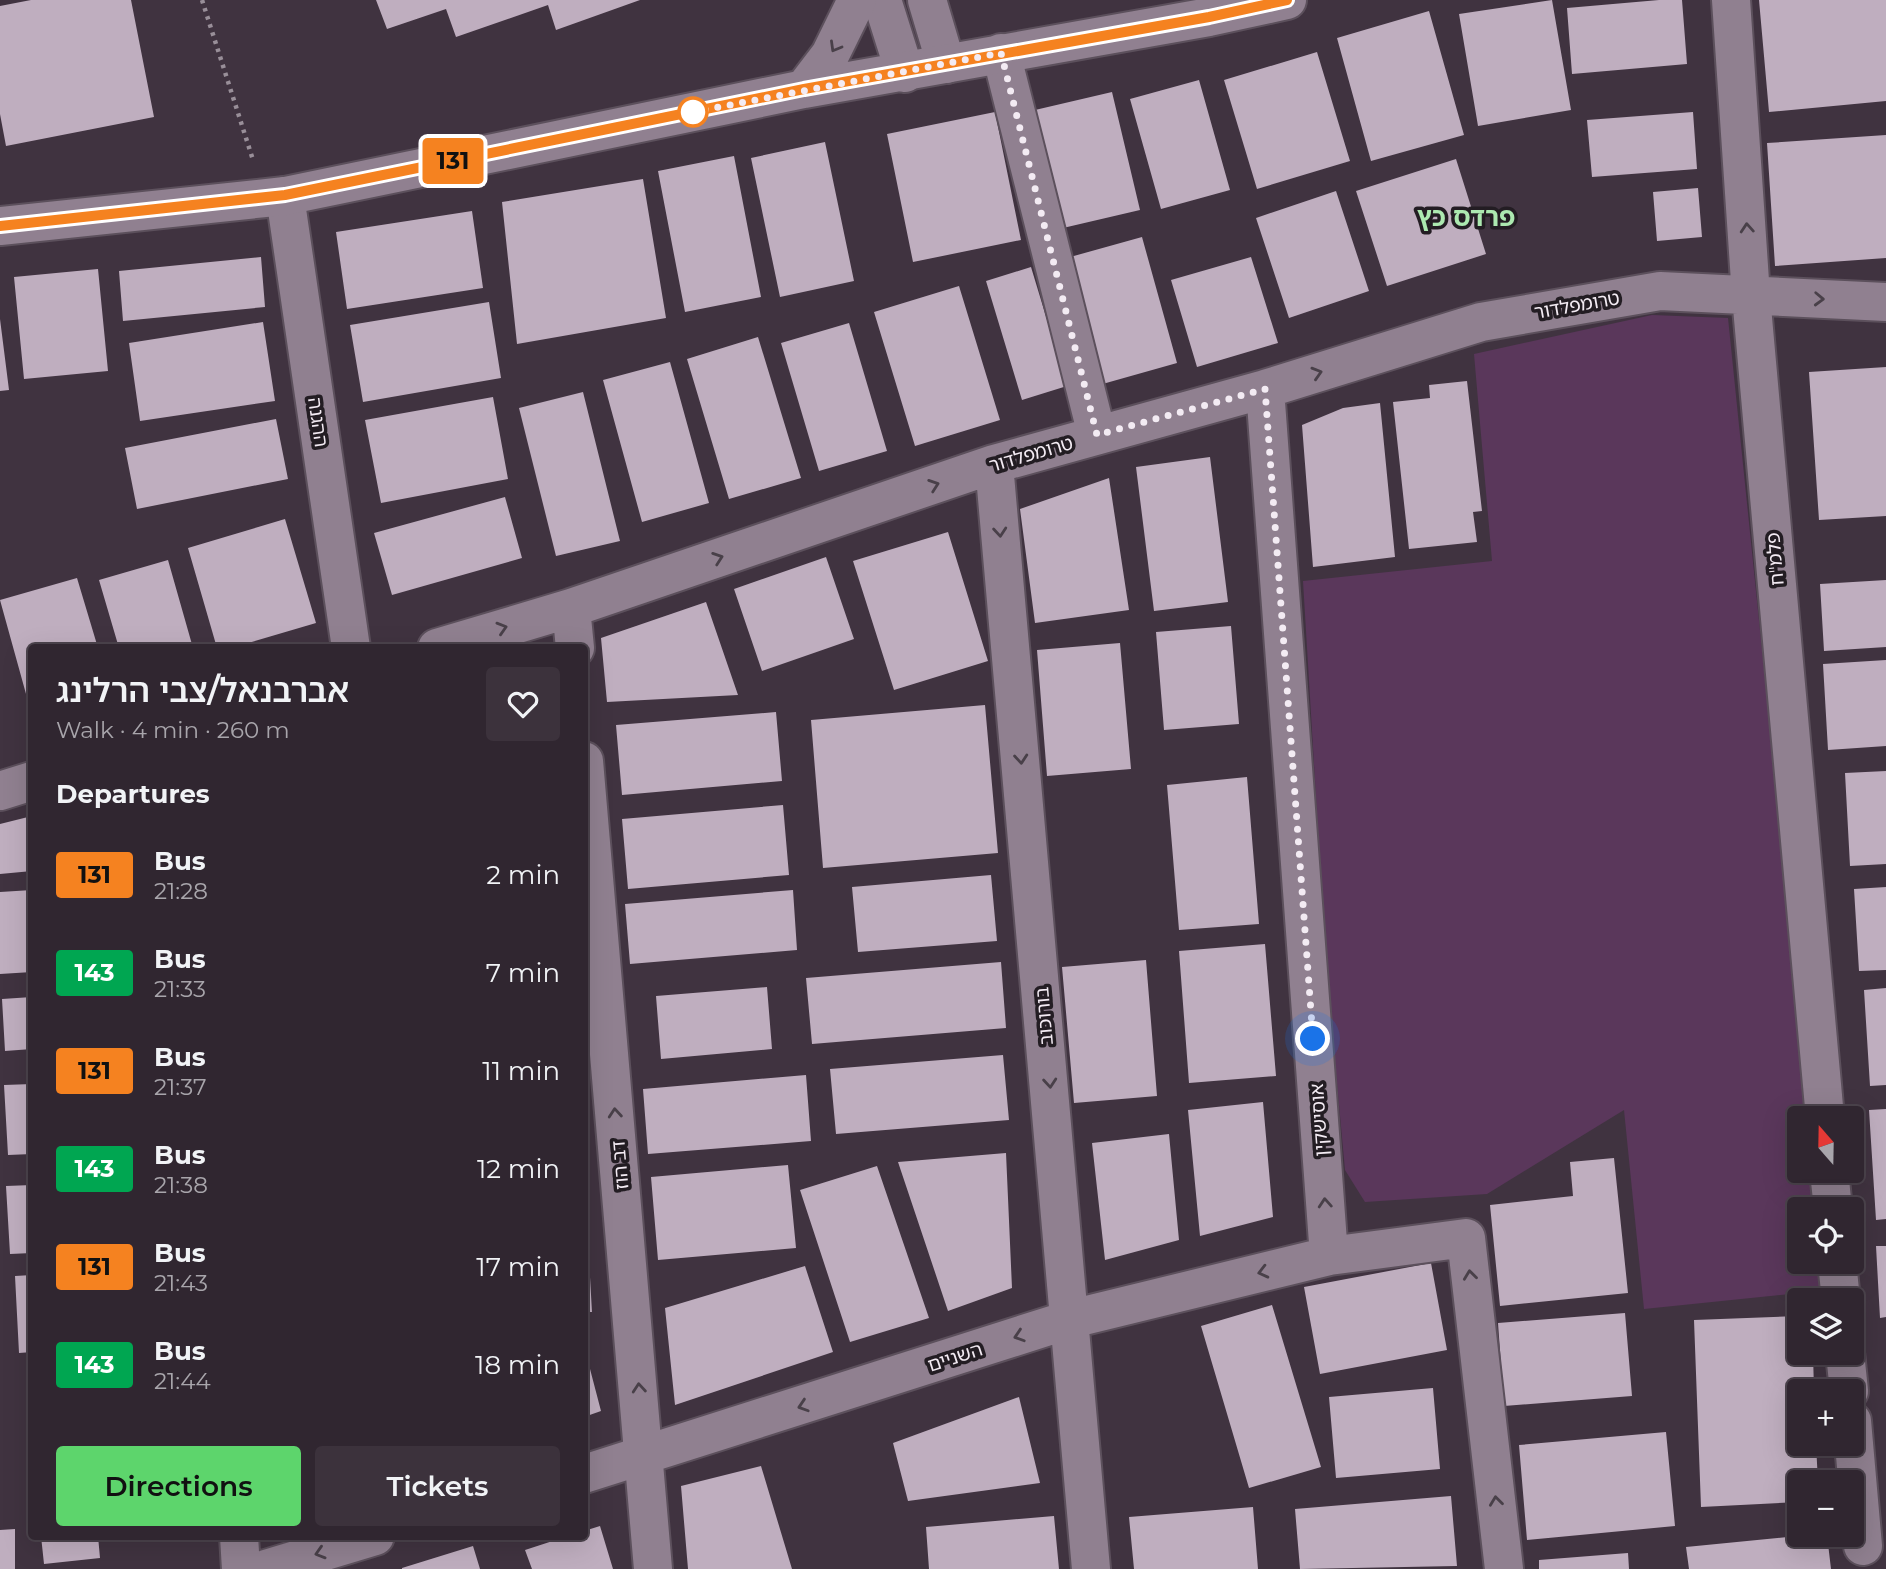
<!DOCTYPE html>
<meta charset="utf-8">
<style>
:root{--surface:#302630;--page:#3c323c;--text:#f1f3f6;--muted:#a8a5ab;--line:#4b434c;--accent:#5dd56c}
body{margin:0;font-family:Montserrat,"Noto Sans Hebrew",sans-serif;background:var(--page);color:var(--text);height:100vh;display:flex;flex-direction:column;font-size:26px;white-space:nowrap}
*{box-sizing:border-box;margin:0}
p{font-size:23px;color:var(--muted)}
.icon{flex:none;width:38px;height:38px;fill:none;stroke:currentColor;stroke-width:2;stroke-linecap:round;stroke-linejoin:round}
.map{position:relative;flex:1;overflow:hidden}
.drawer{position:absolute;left:28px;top:644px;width:560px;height:896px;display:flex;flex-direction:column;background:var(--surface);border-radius:7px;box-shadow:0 7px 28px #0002,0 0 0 2px var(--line)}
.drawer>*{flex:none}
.badge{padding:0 14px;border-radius:5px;font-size:24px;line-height:46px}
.needle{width:46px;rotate:340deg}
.buttons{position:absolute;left:1787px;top:1106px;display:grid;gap:14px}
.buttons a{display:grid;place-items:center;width:77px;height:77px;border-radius:7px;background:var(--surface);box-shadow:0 7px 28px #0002,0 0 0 2px var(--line);font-size:35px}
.you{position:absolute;width:35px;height:35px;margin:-18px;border:5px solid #fff;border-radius:50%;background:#1a73e8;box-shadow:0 0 0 10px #1a73e833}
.map>.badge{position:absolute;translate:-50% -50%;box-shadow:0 0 0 4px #fff}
h2{padding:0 28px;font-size:26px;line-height:63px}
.round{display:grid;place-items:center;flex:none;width:74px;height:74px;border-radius:7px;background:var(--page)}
.overview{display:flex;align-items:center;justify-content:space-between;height:119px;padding:0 28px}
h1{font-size:33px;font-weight:600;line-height:52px}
.action{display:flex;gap:14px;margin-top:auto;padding:14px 28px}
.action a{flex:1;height:80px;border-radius:7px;background:var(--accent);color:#111;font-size:28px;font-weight:600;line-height:80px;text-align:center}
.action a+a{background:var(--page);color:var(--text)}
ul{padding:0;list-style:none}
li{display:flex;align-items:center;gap:21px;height:98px;padding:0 28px}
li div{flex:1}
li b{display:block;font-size:26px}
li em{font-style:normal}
li .badge{min-width:77px;font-weight:700;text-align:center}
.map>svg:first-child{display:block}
</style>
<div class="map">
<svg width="1886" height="1569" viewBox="0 0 1886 1569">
<rect width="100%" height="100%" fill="#403340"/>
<!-- green -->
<path fill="#5a375b" d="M 1652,315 L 1728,318 L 1810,1118 L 1799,1118 L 1799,1171 L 1816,1171 L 1819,1209 L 1799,1209 L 1799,1262 L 1825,1262 L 1828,1290 L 1644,1309 L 1624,1110 L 1487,1194 L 1365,1202 L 1345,1170 L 1326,963 L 1303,581 L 1492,561 L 1474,354 Z"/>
<!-- building -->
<path fill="#bfaebf" d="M 31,0 L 131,0 L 154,117 L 6,146 L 0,114 L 0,6 Z
M 376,0 L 640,0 L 556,30 L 548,5 L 456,37 L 446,9 L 387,29 Z
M 1552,0 L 1571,110 L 1478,126 L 1459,14 Z
M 1659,0 L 1682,0 L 1687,64 L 1572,74 L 1567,8 Z
M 1759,0 L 1886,0 L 1886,101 L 1769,112 Z
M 1429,11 L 1464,135 L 1371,161 L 1337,38 Z
M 1317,52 L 1350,161 L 1257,189 L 1224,80 Z
M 1199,80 L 1230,190 L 1161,209 L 1130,99 Z
M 1112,92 L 1140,210 L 1063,228 L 1035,110 Z
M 995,112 L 1021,240 L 913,262 L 887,134 Z
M 1693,112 L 1697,169 L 1592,177 L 1587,120 Z
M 1886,135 L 1886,258 L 1775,266 L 1767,143 Z
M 825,142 L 854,281 L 780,297 L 751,158 Z
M 734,156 L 761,297 L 685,312 L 658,171 Z
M 1456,159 L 1486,254 L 1387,286 L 1356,191 Z
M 643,179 L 666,318 L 517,344 L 502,202 Z
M 1698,188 L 1702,237 L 1657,241 L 1653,192 Z
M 1336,191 L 1369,291 L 1289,318 L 1256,218 Z
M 472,211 L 483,288 L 347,309 L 336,232 Z
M 1142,237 L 1177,363 L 1099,385 L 1063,259 Z
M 261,257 L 265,307 L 123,321 L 119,271 Z
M 1251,257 L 1278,343 L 1197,367 L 1171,280 Z
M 1031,267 L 1067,386 L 1022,400 L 986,281 Z
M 98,269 L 108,371 L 24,379 L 14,277 Z
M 959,286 L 1000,420 L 915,446 L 874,312 Z
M 489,302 L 501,378 L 363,402 L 350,325 Z
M 0,319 L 9,390 L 0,391 Z
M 263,322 L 275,401 L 140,421 L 129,343 Z
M 849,323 L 887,451 L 819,471 L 781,343 Z
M 758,337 L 801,478 L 729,499 L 687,359 Z
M 670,362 L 709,503 L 642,522 L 603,380 Z
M 1886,367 L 1886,516 L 1819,520 L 1809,372 Z
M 1467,381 L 1482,511 L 1473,512 L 1477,542 L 1409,549 L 1393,402 L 1430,398 L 1429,385 Z
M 583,392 L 620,541 L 556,556 L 519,408 Z
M 493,397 L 508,479 L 381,503 L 365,420 Z
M 1380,403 L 1395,557 L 1313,567 L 1302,425 L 1343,408 Z
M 276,419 L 288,479 L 137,509 L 125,448 Z
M 1210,457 L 1228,602 L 1154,611 L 1136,467 Z
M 1109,478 L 1129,610 L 1035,623 L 1020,509 Z
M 505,497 L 522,558 L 392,595 L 374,533 Z
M 285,519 L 316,623 L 231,648 L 217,648 L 188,548 Z
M 948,532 L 988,661 L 894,690 L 853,561 Z
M 826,557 L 854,639 L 762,671 L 734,589 Z
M 168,560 L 193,648 L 119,648 L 99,580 Z
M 77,578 L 98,648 L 32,648 L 31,712 L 0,600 Z
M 1886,580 L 1886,647 L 1824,651 L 1820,584 Z
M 706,602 L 738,695 L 607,702 L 601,638 Z
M 1231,626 L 1239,724 L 1164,730 L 1156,632 Z
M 1120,643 L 1131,769 L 1047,776 L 1037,650 Z
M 1886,660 L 1886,746 L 1828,750 L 1823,664 Z
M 985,705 L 998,853 L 823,868 L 811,720 Z
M 776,712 L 782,781 L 622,795 L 616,725 Z
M 1886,771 L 1886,864 L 1850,866 L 1845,773 Z
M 1247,777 L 1259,924 L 1179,930 L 1167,785 Z
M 783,805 L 789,875 L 628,889 L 622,819 Z
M 32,816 L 32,871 L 0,874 L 0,824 Z
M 991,875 L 997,941 L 858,952 L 852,887 Z
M 1886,887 L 1886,970 L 1859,971 L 1854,889 Z
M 32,890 L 32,972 L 0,974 L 0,892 Z
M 793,890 L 797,950 L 630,964 L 625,904 Z
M 1265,944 L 1276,1076 L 1189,1083 L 1179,951 Z
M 1146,960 L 1157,1096 L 1074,1103 L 1062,967 Z
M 1001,962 L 1006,1028 L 812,1044 L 806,978 Z
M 767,987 L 772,1049 L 661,1059 L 656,996 Z
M 1886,988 L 1886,1085 L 1870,1086 L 1864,990 Z
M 32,997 L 32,1049 L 5,1051 L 2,999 Z
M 1003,1055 L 1009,1120 L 836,1134 L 830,1069 Z
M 806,1075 L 811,1141 L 648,1154 L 643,1089 Z
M 32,1084 L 32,1154 L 8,1155 L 4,1085 Z
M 1263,1102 L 1273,1217 L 1200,1236 L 1188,1110 Z
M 1886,1109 L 1886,1219 L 1876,1220 L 1869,1110 Z
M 1169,1134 L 1179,1240 L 1105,1260 L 1092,1143 Z
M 1006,1153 L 1012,1288 L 948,1311 L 898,1162 Z
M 1614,1158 L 1628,1293 L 1500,1306 L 1490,1205 L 1573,1196 L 1570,1162 Z
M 788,1165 L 796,1248 L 658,1260 L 651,1177 Z
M 877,1166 L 929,1318 L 850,1342 L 800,1190 Z
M 32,1185 L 32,1253 L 10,1254 L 6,1186 Z
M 584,1242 L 588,1242 L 592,1312 L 584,1312 Z
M 1876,1246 L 1886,1246 L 1886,1317 L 1880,1318 Z
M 1431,1263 L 1447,1350 L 1320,1374 L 1304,1287 Z
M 805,1266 L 833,1352 L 675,1405 L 665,1308 Z
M 32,1275 L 32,1352 L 19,1353 L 15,1276 Z
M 1272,1305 L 1321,1467 L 1249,1488 L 1201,1326 Z
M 1625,1313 L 1632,1396 L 1504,1406 L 1498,1323 Z
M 1799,1316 L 1799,1353 L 1813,1353 L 1814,1391 L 1799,1391 L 1799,1444 L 1816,1444 L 1818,1482 L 1799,1482 L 1799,1502 L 1701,1507 L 1694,1320 Z
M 584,1346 L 601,1411 L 584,1417 Z
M 1433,1388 L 1440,1469 L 1336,1478 L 1329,1397 Z
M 1019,1397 L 1040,1483 L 908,1501 L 893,1443 Z
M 1666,1432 L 1675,1526 L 1527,1540 L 1519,1445 Z
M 761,1466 L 792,1569 L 688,1569 L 681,1486 Z
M 1451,1496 L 1457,1566 L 1300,1569 L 1295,1509 Z
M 1253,1507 L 1258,1569 L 1134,1569 L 1129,1517 Z
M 1054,1516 L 1059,1569 L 929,1569 L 926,1527 Z
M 600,1526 L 613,1569 L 532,1569 L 525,1550 L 568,1536 L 584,1536 L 584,1531 Z
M 15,1529 L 15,1569 L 0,1569 L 0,1530 Z
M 1807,1535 L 1827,1535 L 1831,1569 L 1689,1569 L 1686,1547 Z
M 41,1536 L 98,1536 L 100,1558 L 44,1564 Z
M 473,1546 L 480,1569 L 402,1569 L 402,1568 Z
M 1628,1553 L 1629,1569 L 1539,1569 L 1539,1560 Z"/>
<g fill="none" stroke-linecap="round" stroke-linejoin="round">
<defs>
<path id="street" d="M 882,0 L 905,73
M 927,0 L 946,64
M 1731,0 L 1751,296 L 1825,1118
M 1001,53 L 1097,435
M 285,196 L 351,648
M 1265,389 L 1329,1256 L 1466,1238 L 1504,1569
M 994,464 L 1091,1569
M 571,608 L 575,648
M 437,648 L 571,608 L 994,464 L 1265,389 L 1481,322 L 1660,291 L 1886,302
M 584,761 L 653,1569
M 0,791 L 32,781
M 1829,1171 L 1833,1209
M 1837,1262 L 1841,1300
M 1845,1353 L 1849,1391
M 1852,1421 L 1863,1546
M 584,1474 L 1071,1319 L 1329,1256
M 239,1536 L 241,1569
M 266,1569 L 375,1536"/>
<path id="secondary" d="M 804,89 L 830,55 L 857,0
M 0,226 L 285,196 L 804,89 L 1209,17 L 1287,0"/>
</defs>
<!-- street casing -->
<use href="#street" stroke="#5c505c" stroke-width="42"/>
<!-- secondary casing -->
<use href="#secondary" stroke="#5c505c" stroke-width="42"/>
<!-- path -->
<path stroke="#998f99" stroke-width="4.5" stroke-dasharray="3.5 5" stroke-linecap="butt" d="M 202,0 L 253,160"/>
<!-- street -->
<use href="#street" stroke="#908090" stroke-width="38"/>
<!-- secondary -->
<use href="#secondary" stroke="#908090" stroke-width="38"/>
</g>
<!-- one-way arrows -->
<defs><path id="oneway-chevron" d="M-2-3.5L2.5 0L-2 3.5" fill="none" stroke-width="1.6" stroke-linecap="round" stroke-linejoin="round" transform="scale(1.75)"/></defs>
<g stroke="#494049">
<use href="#oneway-chevron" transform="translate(835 47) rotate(120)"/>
<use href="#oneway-chevron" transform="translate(1747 228) rotate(-94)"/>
<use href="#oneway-chevron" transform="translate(1819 299) rotate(2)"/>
<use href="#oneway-chevron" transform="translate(1317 373) rotate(-17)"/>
<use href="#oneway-chevron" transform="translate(934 485) rotate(-19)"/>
<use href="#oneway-chevron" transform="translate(1000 532) rotate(85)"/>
<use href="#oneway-chevron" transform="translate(718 558) rotate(-19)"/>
<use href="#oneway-chevron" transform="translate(502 628) rotate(-17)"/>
<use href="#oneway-chevron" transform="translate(1021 759) rotate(85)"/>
<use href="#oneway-chevron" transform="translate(1050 1083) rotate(85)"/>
<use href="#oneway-chevron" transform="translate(615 1113) rotate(-95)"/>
<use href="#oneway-chevron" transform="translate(1325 1203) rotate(-94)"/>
<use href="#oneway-chevron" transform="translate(1263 1272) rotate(166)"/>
<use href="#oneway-chevron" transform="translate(1470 1275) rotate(-97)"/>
<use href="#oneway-chevron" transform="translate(1019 1336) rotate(162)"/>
<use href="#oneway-chevron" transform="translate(639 1388) rotate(-95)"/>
<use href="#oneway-chevron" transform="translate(803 1406) rotate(162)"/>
<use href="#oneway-chevron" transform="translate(1496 1501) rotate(-97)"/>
<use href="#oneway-chevron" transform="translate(320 1553) rotate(163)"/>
</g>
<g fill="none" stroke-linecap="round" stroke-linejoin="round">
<defs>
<path id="line" d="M 0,226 L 285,195 L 804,89 L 1209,17 L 1287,0"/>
</defs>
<!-- line casing -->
<use href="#line" stroke="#fff" stroke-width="16"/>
<!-- line -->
<use href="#line" stroke="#f58220" stroke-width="10"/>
<!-- walk -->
<path stroke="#f3ebf3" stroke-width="7" stroke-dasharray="0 12.6" d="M 693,112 L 1001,53 L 1097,435 L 1265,389 L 1313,1039"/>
</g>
<!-- markers -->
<circle fill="#fff" stroke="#f58220" stroke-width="3.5" cx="693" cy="112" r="14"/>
<g text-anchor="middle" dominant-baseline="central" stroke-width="7" stroke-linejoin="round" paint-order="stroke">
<!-- street labels -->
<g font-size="19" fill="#f3ebf3" stroke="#231d23">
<text transform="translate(1577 305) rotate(-10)">טרומפלדור</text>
<text transform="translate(318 422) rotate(82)">ההגנה</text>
<text transform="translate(1031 454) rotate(-16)">טרומפלדור</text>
<text transform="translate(1775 559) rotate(-95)">פלמ"ח</text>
<text transform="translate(1044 1016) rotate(-95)">בורוכוב</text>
<text transform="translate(1319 1120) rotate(-94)">אוסישקין</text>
<text transform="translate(620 1165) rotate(-95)">דב הוז</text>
<text transform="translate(955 1357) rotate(-18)">השניים</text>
</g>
<!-- district labels -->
<g font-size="26" font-weight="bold" fill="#ace9b0" stroke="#231d23">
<text x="1466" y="217">פרדס כץ</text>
</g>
</g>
</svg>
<div class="buttons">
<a><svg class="needle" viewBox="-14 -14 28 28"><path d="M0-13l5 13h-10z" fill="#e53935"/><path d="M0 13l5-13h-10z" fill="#a8a5ab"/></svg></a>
<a><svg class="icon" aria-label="locate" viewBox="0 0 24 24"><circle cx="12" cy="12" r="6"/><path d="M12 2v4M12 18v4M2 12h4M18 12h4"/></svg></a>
<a><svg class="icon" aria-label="layers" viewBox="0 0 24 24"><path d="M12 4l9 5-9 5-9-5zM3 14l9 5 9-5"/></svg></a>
<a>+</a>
<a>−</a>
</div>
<div class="you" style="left:1313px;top:1039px"></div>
<b class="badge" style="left:453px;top:161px;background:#f58220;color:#111">131</b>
<section class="drawer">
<div class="overview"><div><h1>אברבנאל/צבי הרלינג</h1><p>Walk · 4 min · 260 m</p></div><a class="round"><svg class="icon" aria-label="heart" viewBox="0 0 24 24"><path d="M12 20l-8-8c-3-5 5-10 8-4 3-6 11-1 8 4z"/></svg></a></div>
<h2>Departures</h2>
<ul>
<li><span class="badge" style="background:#f58220;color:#111">131</span><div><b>Bus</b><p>21:28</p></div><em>2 min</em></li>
<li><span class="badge" style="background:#00a651;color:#fff">143</span><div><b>Bus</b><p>21:33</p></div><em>7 min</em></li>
<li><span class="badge" style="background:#f58220;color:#111">131</span><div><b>Bus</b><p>21:37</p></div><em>11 min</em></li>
<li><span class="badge" style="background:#00a651;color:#fff">143</span><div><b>Bus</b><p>21:38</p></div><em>12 min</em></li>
<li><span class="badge" style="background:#f58220;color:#111">131</span><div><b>Bus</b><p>21:43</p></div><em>17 min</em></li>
<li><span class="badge" style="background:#00a651;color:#fff">143</span><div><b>Bus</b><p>21:44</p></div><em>18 min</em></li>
</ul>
<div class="action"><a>Directions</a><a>Tickets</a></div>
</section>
</div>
